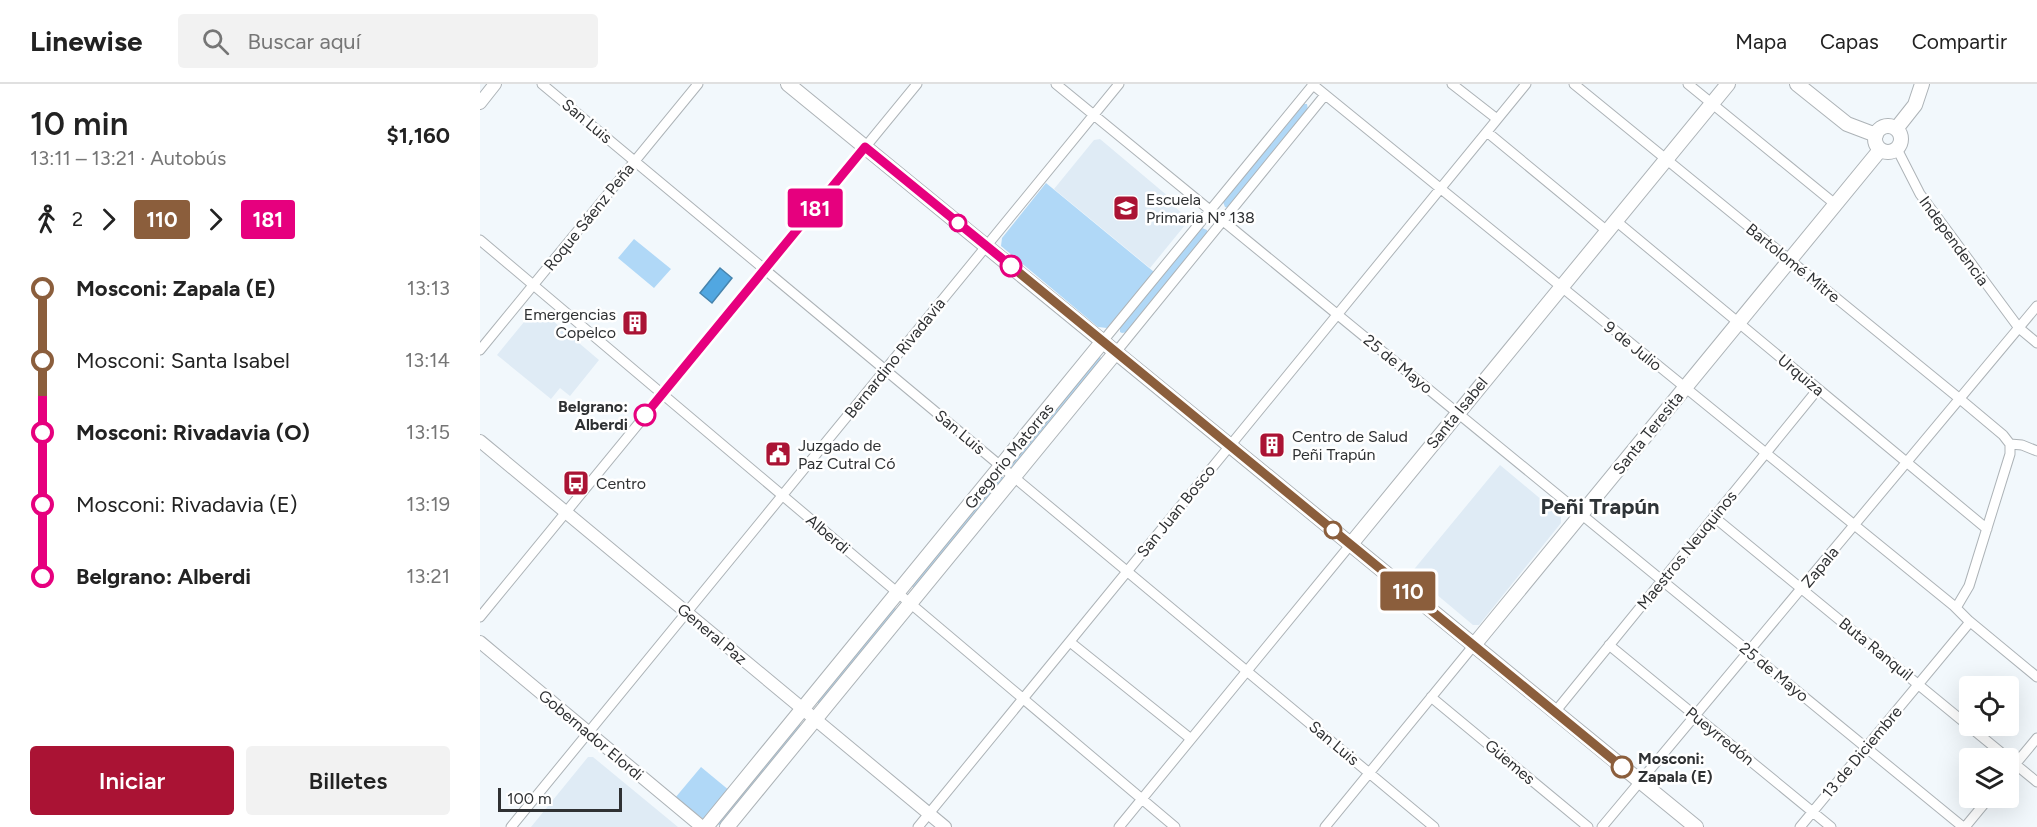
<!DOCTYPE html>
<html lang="es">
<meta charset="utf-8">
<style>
:root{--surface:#fff;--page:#f2f2f2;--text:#222;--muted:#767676;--line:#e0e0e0;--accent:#aa1334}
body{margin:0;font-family:Figtree,sans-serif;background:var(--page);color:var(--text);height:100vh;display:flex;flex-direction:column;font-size:22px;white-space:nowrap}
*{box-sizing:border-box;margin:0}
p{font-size:20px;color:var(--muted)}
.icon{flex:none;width:33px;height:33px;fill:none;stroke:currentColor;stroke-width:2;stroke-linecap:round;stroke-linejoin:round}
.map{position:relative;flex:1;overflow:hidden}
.details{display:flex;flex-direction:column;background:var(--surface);width:480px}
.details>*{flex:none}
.badge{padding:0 12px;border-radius:4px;font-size:21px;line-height:39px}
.controls{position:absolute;left:1479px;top:592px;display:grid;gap:12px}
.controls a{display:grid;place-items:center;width:60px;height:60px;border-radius:6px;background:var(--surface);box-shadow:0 6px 24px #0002;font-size:30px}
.scale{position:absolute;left:18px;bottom:15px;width:124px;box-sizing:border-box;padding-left:6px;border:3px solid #2f3133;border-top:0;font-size:16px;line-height:21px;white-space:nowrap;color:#2f3133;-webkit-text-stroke:4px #fff;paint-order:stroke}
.map>.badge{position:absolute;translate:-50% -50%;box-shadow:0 0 0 3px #fff}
.legs{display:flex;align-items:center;gap:9px;height:66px;padding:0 30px;font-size:20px}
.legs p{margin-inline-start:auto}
.summary{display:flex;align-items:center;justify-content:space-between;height:102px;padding:0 30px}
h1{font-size:33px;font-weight:600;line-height:45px}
.primary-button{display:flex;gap:12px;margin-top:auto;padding:12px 30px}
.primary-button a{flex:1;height:69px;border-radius:6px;background:var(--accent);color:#fff;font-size:24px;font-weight:600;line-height:69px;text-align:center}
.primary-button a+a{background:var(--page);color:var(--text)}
ul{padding:0 30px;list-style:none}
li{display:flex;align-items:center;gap:21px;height:72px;font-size:22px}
li i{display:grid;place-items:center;width:9px;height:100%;margin:0 8px;background:currentColor}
li i::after{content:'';width:15px;height:15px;margin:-8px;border:4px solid;border-radius:50%;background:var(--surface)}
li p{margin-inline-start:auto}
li:first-child i{background:linear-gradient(#0000 50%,currentColor 0)}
li:last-child i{background:linear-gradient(currentColor 50%,#0000 0)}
header{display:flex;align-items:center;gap:36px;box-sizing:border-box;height:84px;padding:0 30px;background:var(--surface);border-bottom:2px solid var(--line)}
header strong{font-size:28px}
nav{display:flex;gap:33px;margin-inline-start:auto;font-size:21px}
.search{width:420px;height:54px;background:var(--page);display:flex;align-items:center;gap:15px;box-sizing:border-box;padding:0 21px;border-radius:6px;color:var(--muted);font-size:22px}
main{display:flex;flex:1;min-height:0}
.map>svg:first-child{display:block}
</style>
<header>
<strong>Linewise</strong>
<div class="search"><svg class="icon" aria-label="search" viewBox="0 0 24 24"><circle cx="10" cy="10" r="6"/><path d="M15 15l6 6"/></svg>Buscar aquí</div>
<nav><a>Mapa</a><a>Capas</a><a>Compartir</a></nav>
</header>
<main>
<section class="details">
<div class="summary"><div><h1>10 min</h1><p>13:11 – 13:21 · Autobús</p></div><b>$1,160</b></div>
<div class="legs"><svg class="icon" aria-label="walk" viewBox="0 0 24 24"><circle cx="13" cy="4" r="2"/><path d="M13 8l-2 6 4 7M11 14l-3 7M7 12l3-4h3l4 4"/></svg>2<svg class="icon" aria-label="forward" viewBox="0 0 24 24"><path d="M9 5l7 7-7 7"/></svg><b class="badge" style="background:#8b5e3c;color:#fff">110</b><svg class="icon" aria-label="forward" viewBox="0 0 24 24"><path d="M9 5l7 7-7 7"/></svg><b class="badge" style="background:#e6007e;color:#fff">181</b></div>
<ul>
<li><i style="color:#8b5e3c"></i><b>Mosconi: Zapala (E)</b><p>13:13</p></li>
<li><i style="color:#8b5e3c"></i><span>Mosconi: Santa Isabel</span><p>13:14</p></li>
<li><i style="color:#e6007e"></i><b>Mosconi: Rivadavia (O)</b><p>13:15</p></li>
<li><i style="color:#e6007e"></i><span>Mosconi: Rivadavia (E)</span><p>13:19</p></li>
<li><i style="color:#e6007e"></i><b>Belgrano: Alberdi</b><p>13:21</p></li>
</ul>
<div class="primary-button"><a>Iniciar</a><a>Billetes</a></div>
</section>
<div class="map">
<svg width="1557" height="743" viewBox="0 0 1557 743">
<rect width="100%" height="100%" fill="#f2f8fc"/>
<!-- built -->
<path fill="#dfebf5" d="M 620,55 L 689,113 L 690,119 L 702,129 L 709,129 L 710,135 L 670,184 L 574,105 L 614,56 Z
M 60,226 L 119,276 L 90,312 L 80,304 L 71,315 L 17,271 L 53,227 Z
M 1020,381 L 1081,432 L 1081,439 L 999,541 L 993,541 L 931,489 Z
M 108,673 L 113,673 L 198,743 L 51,743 Z"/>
<!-- green -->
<path fill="#b0d8f7" d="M 824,20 L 827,20 L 828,26 L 748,124 L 745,123 L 743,118 Z
M 566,99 L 674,188 L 627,244 L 618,243 L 521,162 L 522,154 Z
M 722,144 L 727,146 L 727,149 L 648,248 L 642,249 L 640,248 L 640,242 Z
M 154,155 L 191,185 L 174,204 L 138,174 Z
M 619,272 L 622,275 L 532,384 L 529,382 Z
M 521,391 L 525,396 L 434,504 L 430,501 Z
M 413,522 L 417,526 L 341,619 L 338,619 L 336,615 Z
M 317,639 L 320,640 L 322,644 L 241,742 L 236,739 Z
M 221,683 L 250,707 L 225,736 L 195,714 Z"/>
<!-- water -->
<path fill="#51a7e1" stroke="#4784ad" stroke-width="1.5" d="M 240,184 L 252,194 L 232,219 L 220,209 Z"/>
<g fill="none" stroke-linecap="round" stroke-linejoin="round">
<defs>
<path id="minor" d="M 62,0 L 954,743
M 576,0 L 1483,743
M 832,0 L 1474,522 L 1488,536 L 1557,593
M 972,0 L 1017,35
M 1094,0 L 1480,315 L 1523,351 L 1530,360
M 1208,0 L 1355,120
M 1007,48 L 1127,147
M 1417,65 L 1440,110 L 1539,244 L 1557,259
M 1136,137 L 1507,445
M 0,156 L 695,743
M 623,257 L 833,1
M 0,266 L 218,0
M 636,268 L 845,11
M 1530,360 L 1542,361 L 1557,367
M 1234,433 L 1557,698
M 1476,524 L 1489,502 L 1530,370 L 1530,360
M 0,533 L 437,0
M 590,558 L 711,655
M 1129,561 L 1351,743
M 951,613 L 1108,743
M 1075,628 L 1338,305
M 1528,689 L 1557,654
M 31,743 L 639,0
M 438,743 L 1046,0
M 639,743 L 871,460
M 845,743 L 994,561
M 1122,743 L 1557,222
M 1320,743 L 1490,538
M 1485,743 L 1509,714"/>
<path id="tertiary" d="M 0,19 L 15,0
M 0,357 L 465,743
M 0,558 L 222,743"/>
<path id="secondary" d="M 308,0 L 1216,743
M 1317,0 L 1367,40 L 1396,51
M1395 55a13 13 0 1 1 26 0a13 13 0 1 1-26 0Z
M 1416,45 L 1435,21 L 1442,0
M 871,460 L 1248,0
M 994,561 L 1400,66
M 226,743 L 623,257
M 247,743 L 636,268"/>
</defs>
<!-- minor casing -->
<use href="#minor" stroke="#adb3b7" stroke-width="11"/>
<!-- tertiary casing -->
<use href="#tertiary" stroke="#adb3b7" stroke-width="14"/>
<!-- secondary casing -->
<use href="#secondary" stroke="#adb3b7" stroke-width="16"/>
<!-- minor -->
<use href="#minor" stroke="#fff" stroke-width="9"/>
<!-- tertiary -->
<use href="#tertiary" stroke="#fff" stroke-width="12"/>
<!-- secondary -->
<use href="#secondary" stroke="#fff" stroke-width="14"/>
</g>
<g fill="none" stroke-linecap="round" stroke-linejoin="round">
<defs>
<path id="line-1" d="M 531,182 L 1142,683"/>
<path id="line-2" d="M 165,331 L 385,63 L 531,182"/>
</defs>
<!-- line-1 casing -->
<use href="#line-1" stroke="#fff" stroke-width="14"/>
<!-- line-2 casing -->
<use href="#line-2" stroke="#fff" stroke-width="14"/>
<!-- line-1 -->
<use href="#line-1" stroke="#8b5e3c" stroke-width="9"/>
<!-- line-2 -->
<use href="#line-2" stroke="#e6007e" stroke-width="9"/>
</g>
<!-- icons -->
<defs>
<symbol id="school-square" viewBox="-11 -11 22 22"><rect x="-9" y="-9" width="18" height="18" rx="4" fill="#aa1334" stroke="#fff"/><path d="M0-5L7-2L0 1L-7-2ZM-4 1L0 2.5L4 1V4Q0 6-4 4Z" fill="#fff"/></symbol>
<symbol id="building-square" viewBox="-11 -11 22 22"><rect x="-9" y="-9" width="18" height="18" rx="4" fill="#aa1334" stroke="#fff"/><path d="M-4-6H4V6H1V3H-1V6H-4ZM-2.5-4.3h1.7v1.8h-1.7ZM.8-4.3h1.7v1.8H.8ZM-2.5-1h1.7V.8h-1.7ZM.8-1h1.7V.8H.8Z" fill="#fff"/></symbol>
<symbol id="civic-square" viewBox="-11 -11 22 22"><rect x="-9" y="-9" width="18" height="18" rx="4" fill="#aa1334" stroke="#fff"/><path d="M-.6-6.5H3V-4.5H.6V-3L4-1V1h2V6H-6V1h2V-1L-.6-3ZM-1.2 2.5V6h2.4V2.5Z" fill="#fff"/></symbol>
<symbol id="bus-square" viewBox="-11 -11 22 22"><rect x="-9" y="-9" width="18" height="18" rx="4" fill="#aa1334" stroke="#fff"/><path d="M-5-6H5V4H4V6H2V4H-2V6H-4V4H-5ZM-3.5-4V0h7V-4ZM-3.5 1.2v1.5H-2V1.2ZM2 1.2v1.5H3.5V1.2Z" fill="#fff"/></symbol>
</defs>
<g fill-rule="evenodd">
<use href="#school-square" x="631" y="109" width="30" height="30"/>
<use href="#building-square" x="140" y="224" width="30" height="30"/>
<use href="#building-square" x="777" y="346" width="30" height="30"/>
<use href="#civic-square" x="283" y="355" width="30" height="30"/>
<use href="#bus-square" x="81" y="384" width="30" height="30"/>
</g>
<!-- markers -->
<g fill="#fff" stroke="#e6007e" stroke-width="3">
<circle cx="478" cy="139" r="8"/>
<circle cx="531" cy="182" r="10"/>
<circle cx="165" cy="331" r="10"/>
</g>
<g fill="#fff" stroke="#8b5e3c" stroke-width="3">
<circle cx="853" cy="446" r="8"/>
<circle cx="1142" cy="683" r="10"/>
</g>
<g text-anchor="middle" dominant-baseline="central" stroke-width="5" stroke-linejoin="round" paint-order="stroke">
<!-- street labels -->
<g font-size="16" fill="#2f3133" stroke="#fff">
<text transform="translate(107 37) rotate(40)">San Luis</text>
<text transform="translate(109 133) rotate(-51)">Roque Sáenz Peña</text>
<text transform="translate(1474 157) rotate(54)">Independencia</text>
<text transform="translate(1313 179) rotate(39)">Bartolomé Mitre</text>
<text transform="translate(1153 262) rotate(39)">9 de Julio</text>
<text transform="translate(415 274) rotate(-51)">Bernardino Rivadavia</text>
<text transform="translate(918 280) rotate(39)">25 de Mayo</text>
<text transform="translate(1321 291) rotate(40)">Urquiza</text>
<text transform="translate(977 329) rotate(-51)">Santa Isabel</text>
<text transform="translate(480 348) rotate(40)">San Luis</text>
<text transform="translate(1168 349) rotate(-51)">Santa Teresita</text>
<text transform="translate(529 372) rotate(-51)">Gregorio Matorras</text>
<text transform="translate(696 427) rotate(-51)">San Juan Bosco</text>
<text transform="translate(348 450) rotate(40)">Alberdi</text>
<text transform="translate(1207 466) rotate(-51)">Maestros Neuquinos</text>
<text transform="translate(1340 483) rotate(-50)">Zapala</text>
<text transform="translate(232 550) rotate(40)">General Paz</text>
<text transform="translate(1396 565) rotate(39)">Buta Ranquil</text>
<text transform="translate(1294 588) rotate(39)">25 de Mayo</text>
<text transform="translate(111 651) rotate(40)">Gobernador Elordi</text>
<text transform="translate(1240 652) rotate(39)">Pueyrredón</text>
<text transform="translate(854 659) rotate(40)">San Luis</text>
<text transform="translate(1382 668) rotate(-50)">13 de Diciembre</text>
<text transform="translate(1030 678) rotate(40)">Güemes</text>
</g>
<!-- poi labels -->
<g font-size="16" fill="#2f3133" stroke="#fff" text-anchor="start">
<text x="666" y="115">Escuela<tspan x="666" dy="18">Primaria N° 138</tspan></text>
<text x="136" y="230" text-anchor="end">Emergencias<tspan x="136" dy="18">Copelco</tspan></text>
<text x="812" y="352">Centro de Salud<tspan x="812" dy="18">Peñi Trapún</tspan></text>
<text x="318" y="361">Juzgado de<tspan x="318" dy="18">Paz Cutral Có</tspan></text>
<text x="116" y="399">Centro</text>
</g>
<!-- stop labels -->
<g font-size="16" font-weight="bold" fill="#2f3133" stroke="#fff" text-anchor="end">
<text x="148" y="322">Belgrano:<tspan x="148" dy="18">Alberdi</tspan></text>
<text x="1158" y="674" text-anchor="start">Mosconi:<tspan x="1158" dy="18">Zapala (E)</tspan></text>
</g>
<!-- district labels -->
<g font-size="22" font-weight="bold" fill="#2f3437" stroke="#fff">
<text x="1120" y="422">Peñi Trapún</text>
</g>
</g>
</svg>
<div class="controls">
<a><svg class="icon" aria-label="locate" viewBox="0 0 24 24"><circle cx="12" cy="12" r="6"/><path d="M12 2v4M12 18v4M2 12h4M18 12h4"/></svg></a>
<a><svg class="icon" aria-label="layers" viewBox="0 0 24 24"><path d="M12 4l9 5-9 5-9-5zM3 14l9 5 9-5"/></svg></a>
</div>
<div class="scale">100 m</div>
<b class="badge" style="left:928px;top:507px;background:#8b5e3c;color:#fff">110</b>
<b class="badge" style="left:335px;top:124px;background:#e6007e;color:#fff">181</b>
</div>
</main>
